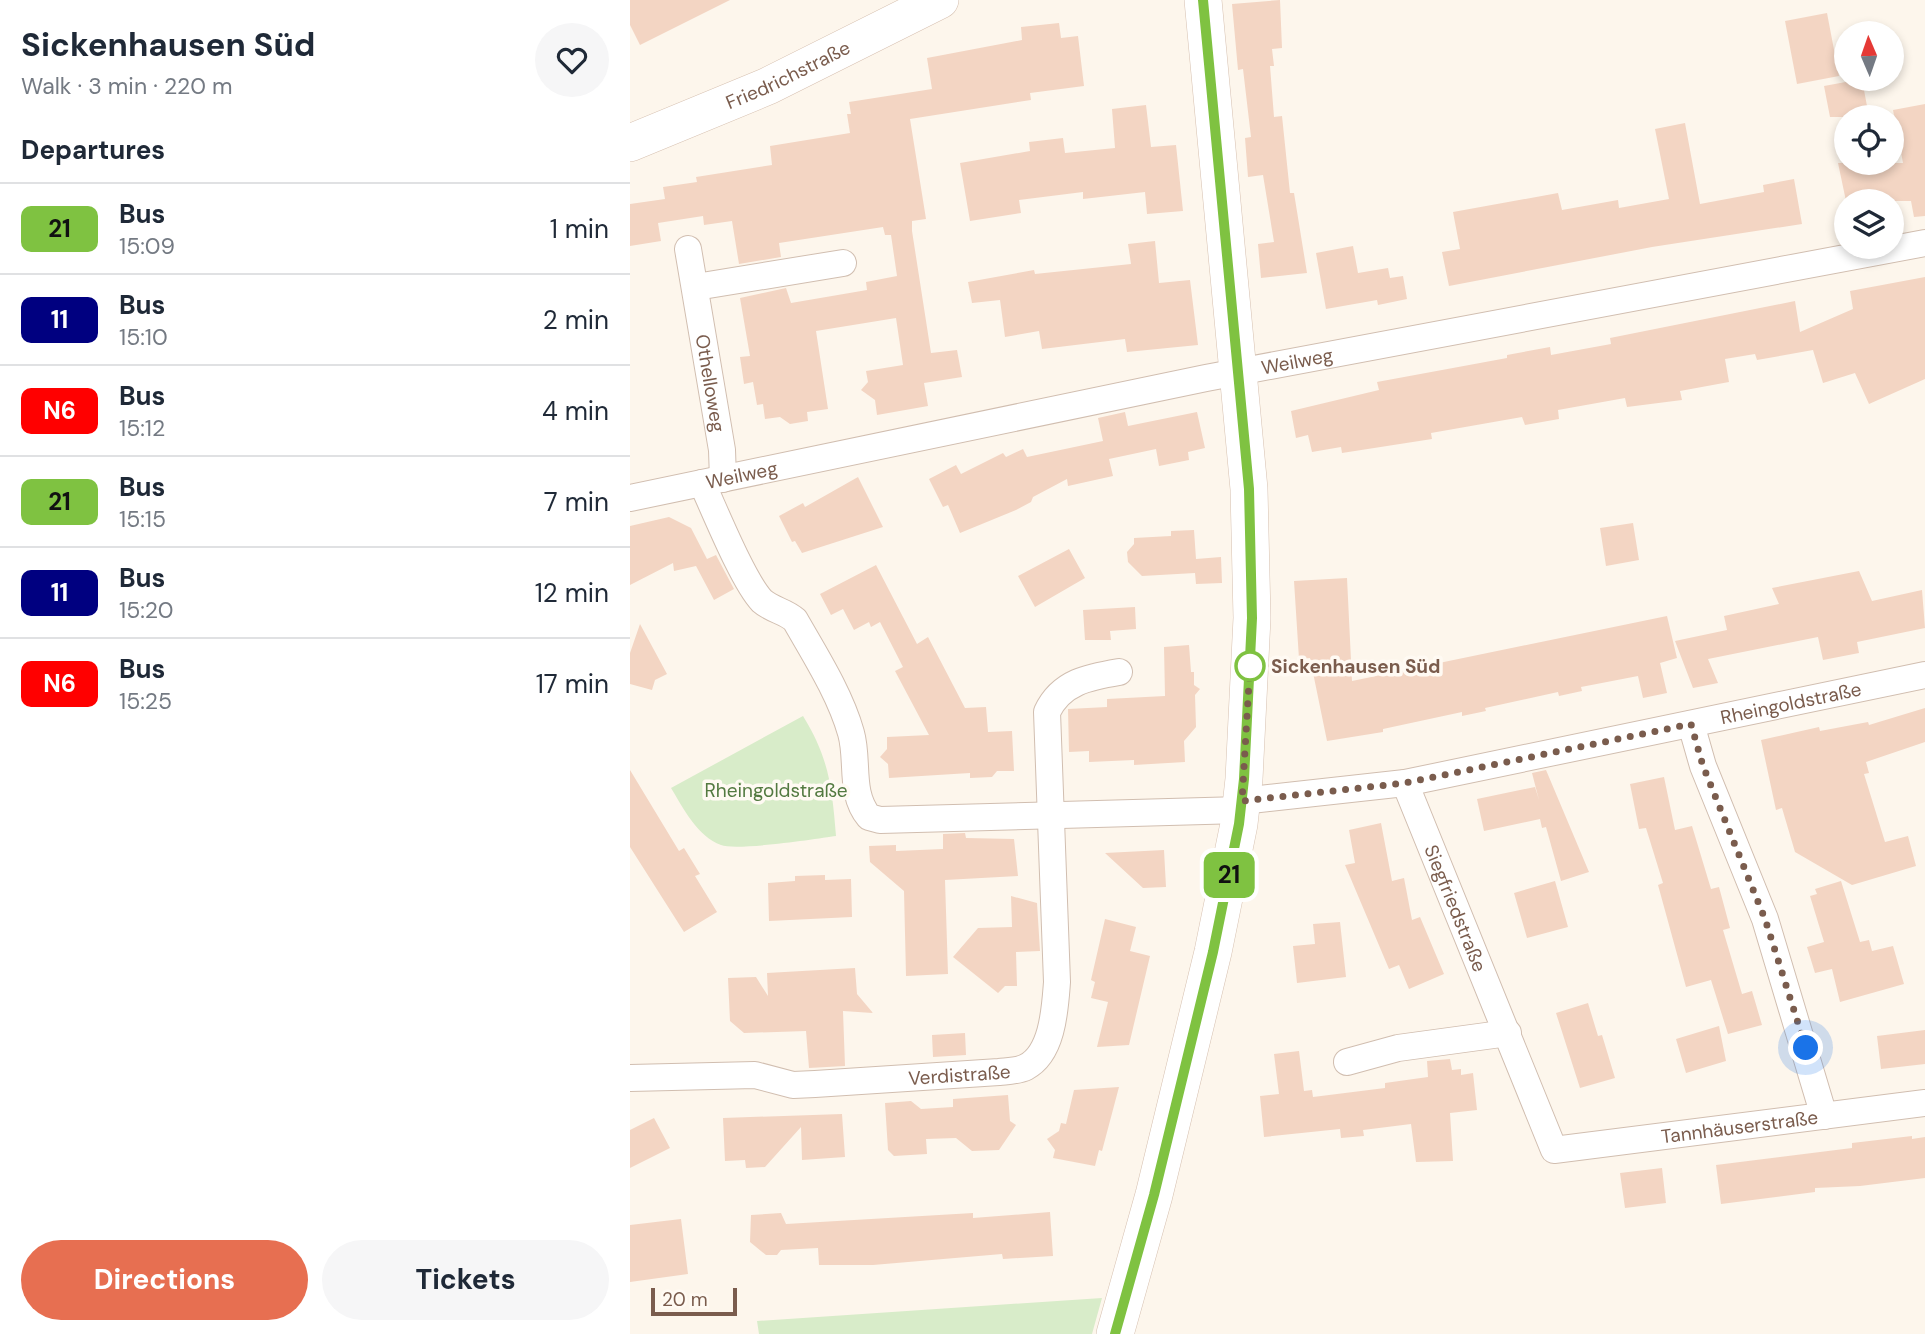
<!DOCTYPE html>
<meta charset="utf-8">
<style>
:root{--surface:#fff;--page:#f6f6f7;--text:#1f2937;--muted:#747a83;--line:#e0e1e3;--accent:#e76f51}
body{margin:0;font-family:"DM Sans",sans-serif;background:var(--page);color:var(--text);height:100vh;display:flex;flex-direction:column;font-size:26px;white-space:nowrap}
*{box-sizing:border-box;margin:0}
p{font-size:23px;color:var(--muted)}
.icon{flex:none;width:38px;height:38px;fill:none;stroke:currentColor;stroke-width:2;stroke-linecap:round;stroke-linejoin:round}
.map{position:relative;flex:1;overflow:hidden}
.drawer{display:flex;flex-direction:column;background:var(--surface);width:630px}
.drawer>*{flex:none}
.badge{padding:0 14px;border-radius:10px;font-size:24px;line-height:46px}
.needle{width:46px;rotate:358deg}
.buttons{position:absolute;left:1204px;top:21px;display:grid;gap:14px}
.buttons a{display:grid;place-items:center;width:70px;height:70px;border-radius:50%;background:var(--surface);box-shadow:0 4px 10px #0003;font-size:35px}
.scale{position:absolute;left:21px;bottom:18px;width:86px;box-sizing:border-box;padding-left:7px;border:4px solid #7a5c4d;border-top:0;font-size:19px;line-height:24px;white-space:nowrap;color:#7a5c4d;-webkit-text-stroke:5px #fffaf3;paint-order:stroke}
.you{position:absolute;width:35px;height:35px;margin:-18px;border:5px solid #fff;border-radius:50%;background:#1a73e8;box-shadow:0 0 0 10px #1a73e833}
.map>.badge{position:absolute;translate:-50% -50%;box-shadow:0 0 0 4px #fff}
h2{padding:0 21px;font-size:26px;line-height:63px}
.round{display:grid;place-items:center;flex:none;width:74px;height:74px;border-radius:37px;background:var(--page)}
.headline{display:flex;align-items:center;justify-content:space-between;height:119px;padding:0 21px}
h1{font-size:33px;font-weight:700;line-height:52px}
.cta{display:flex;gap:14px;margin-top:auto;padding:14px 21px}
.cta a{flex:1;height:80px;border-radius:42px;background:var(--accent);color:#fff;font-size:28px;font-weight:700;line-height:80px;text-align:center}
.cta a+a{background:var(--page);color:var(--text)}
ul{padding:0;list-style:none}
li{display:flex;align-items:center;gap:21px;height:91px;padding:0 21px;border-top:2px solid var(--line)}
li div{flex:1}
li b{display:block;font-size:26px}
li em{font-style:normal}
li .badge{min-width:77px;font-weight:700;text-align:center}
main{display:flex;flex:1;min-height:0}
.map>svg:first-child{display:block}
</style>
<main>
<section class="drawer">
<div class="headline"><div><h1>Sickenhausen Süd</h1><p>Walk · 3 min · 220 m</p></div><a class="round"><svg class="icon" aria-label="heart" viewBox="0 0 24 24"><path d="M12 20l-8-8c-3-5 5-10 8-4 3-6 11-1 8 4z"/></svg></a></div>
<h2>Departures</h2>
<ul>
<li><span class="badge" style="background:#7fc241;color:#111">21</span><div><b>Bus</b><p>15:09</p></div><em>1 min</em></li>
<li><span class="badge" style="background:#000080;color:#fff">11</span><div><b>Bus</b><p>15:10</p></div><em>2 min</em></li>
<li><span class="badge" style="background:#f00;color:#fff">N6</span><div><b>Bus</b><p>15:12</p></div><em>4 min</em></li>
<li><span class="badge" style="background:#7fc241;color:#111">21</span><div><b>Bus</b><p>15:15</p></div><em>7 min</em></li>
<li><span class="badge" style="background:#000080;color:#fff">11</span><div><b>Bus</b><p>15:20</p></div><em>12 min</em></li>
<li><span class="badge" style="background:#f00;color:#fff">N6</span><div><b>Bus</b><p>15:25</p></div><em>17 min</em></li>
</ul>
<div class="cta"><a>Directions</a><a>Tickets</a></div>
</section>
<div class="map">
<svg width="1295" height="1334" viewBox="0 0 1295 1334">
<rect width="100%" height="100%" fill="#fdf6ec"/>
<!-- green -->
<path fill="#d8ecc9" d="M 173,716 C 199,758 202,787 206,836 C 186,839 106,851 91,845 C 68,837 53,808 41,788 Z
M 472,1298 L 462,1334 L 129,1334 L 127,1321 Z"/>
<!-- building -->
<path fill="#f3d5c3" d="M 0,0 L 100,0 L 10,45 L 0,25 Z
M 650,0 L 652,48 L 642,49 L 644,66 L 640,66 L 644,117 L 652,116 L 660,193 L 664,193 L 677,273 L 631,278 L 628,244 L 644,242 L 633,175 L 618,177 L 615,138 L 621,137 L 613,69 L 608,70 L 602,4 Z
M 1197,13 L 1209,76 L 1167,84 L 1155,21 Z
M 429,23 L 431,38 L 448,36 L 454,86 L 400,93 L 401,100 L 280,119 L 296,219 L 282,221 L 282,231 L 301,353 L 327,350 L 332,377 L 294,383 L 298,406 L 247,415 L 245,400 L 231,390 L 238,382 L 236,371 L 273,365 L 266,318 L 186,331 L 198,409 L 177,412 L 178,421 L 160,424 L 150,417 L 135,419 L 133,404 L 127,405 L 123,382 L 114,384 L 110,357 L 120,356 L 110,298 L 156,288 L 161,303 L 237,290 L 236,282 L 267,276 L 261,235 L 255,235 L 253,227 L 149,243 L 151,257 L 109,264 L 102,221 L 74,225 L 73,216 L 28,223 L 31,241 L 0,246 L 0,204 L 35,199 L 33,187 L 67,182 L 66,177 L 142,165 L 140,146 L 220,133 L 217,114 L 221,114 L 219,102 L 302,89 L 297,58 L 392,40 L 391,27 Z
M 1232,79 L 1239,117 L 1200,117 L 1194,86 Z
M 1295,104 L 1295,216 L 1284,217 L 1281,201 L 1216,201 L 1208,163 L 1273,163 L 1263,110 Z
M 516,105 L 521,147 L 546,145 L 553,211 L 517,214 L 515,192 L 453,199 L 453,192 L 389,200 L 391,213 L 340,221 L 330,163 L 400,151 L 399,142 L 433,138 L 435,153 L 485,148 L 482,109 Z
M 1055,123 L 1070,204 L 1134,192 L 1133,185 L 1164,179 L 1172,224 L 1022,247 L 819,286 L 812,252 L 830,249 L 823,212 L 928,193 L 932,210 L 988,200 L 989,208 L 1039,199 L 1025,129 Z
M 525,241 L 529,283 L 560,280 L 568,345 L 497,352 L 495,339 L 412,349 L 409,331 L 375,337 L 370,300 L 342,303 L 338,282 L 404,270 L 405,274 L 501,264 L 498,244 Z
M 723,246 L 728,273 L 758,268 L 760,278 L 773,276 L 777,299 L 748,305 L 747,300 L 696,309 L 686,253 Z
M 1295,277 L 1295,379 L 1239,404 L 1225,373 L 1193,383 L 1183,350 L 1127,360 L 1125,354 L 1095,359 L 1099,382 L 1050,391 L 1052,400 L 997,407 L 995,398 L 928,410 L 929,419 L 895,425 L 892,417 L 801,433 L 802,439 L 712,453 L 711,447 L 682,452 L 678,435 L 666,438 L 661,411 L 749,390 L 747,382 L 877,358 L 877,355 L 920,347 L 921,355 L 981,344 L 980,338 L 1165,301 L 1170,332 L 1223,309 L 1220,291 Z
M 495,412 L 498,426 L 567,412 L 575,448 L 558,452 L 559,460 L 529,466 L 526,449 L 479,459 L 483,476 L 438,486 L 437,479 L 403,497 L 401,502 L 386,510 L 330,533 L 318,505 L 313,507 L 299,479 L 326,465 L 331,474 L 373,453 L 376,457 L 393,449 L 397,457 L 473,441 L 468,418 Z
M 228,477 L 253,527 L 172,553 L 165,541 L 162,542 L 149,516 L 173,503 L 175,507 Z
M 39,517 L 61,528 L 77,559 L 86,555 L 104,589 L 84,600 L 66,566 L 44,571 L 43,563 L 0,585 L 0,526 Z
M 1003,523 L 1009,560 L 976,566 L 970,528 Z
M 564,530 L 566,559 L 591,557 L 592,583 L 566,584 L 565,573 L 512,576 L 498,562 L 497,552 L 504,544 L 504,538 L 541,536 L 541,531 Z
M 439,549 L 455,578 L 405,607 L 388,576 Z
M 246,565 L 287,644 L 298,637 L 335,708 L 356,707 L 358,732 L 382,731 L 384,771 L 367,771 L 362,777 L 340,778 L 340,773 L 259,778 L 258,764 L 250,757 L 257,749 L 257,737 L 299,735 L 265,671 L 273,667 L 250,622 L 241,627 L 239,622 L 224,630 L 213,609 L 201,615 L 190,594 Z
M 1229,571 L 1242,601 L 1292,590 L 1295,628 L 1227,642 L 1229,653 L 1193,660 L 1188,637 L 1078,659 L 1088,683 L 1063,688 L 1045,641 L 1097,630 L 1094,616 L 1149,604 L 1142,588 Z
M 717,578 L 722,681 L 1037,616 L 1047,658 L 1030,663 L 1037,693 L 1013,698 L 1008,676 L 951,687 L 952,691 L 929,696 L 928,692 L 855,708 L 856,711 L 832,716 L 832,712 L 753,729 L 753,732 L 697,741 L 680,658 L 669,659 L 664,581 Z
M 505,607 L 506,629 L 480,631 L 481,640 L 455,640 L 453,610 Z
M 10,624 L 37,674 L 25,680 L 22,690 L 0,684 L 0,653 Z
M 559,645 L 561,672 L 564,672 L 564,685 L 570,689 L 565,695 L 566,727 L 554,741 L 555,762 L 504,765 L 504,760 L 459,762 L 459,751 L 439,752 L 438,709 L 477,707 L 477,699 L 535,696 L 534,647 Z
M 1295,708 L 1295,742 L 1236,762 L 1239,773 L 1234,774 L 1255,842 L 1278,836 L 1286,866 L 1222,885 L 1165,852 L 1152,808 L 1146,810 L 1131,740 L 1189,727 L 1190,731 L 1238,722 L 1239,725 Z
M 0,770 L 49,851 L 54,848 L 70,874 L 65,876 L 87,912 L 54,932 L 0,847 Z
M 916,770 L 959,872 L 931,881 L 916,827 L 912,828 L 910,819 L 854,831 L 847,799 L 905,787 L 909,800 L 902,773 Z
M 1034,777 L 1045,830 L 1062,826 L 1081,889 L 1089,887 L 1100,928 L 1093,930 L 1112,994 L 1122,991 L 1132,1025 L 1098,1034 L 1081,980 L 1056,987 L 1028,885 L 1033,883 L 1016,828 L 1009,829 L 1000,784 Z
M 751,823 L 762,881 L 774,878 L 782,920 L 790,917 L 814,974 L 779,989 L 769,965 L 759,969 L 715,865 L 725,863 L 719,830 Z
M 335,833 L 336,838 L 384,839 L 388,876 L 315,880 L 318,974 L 276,976 L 274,891 L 240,862 L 239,846 L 266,845 L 266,851 L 313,849 L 313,834 Z
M 534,850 L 536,887 L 513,888 L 475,853 Z
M 195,875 L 195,880 L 221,879 L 222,917 L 139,921 L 138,883 L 165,881 L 165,876 Z
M 925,881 L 938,927 L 897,938 L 884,893 Z
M 1211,881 L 1230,942 L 1239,940 L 1242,951 L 1263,946 L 1274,984 L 1210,1002 L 1202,969 L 1185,973 L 1177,947 L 1194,942 L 1180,896 L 1187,894 L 1185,889 Z
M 381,896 L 407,903 L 410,951 L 386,952 L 387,986 L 375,986 L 368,993 L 323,957 L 348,928 L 382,927 Z
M 475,919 L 506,927 L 500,951 L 520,956 L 499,1045 L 467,1047 L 478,1002 L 461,998 L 465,982 L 461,980 Z
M 710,922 L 716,977 L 667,983 L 663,946 L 685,944 L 683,924 Z
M 225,968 L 227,994 L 243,1013 L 213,1011 L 215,1066 L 179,1068 L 176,1031 L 114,1033 L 100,1021 L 98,978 L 126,977 L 138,996 L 137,973 Z
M 958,1003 L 968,1036 L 972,1035 L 985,1078 L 950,1088 L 926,1013 Z
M 1089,1026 L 1096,1061 L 1056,1073 L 1046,1039 Z
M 1295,1030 L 1295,1064 L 1251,1069 L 1247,1036 Z
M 335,1033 L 336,1055 L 303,1057 L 302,1035 Z
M 669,1051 L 674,1091 L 682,1090 L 683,1097 L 755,1088 L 755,1083 L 798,1077 L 797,1061 L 820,1059 L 822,1070 L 831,1069 L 831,1075 L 843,1073 L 847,1110 L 820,1113 L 823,1161 L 786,1162 L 781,1124 L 733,1130 L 734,1136 L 711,1138 L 710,1129 L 634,1137 L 630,1096 L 649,1094 L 644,1054 Z
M 489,1087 L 472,1151 L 469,1150 L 465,1166 L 423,1158 L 425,1150 L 417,1139 L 429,1131 L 431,1123 L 436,1124 L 444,1090 Z
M 378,1095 L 380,1121 L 386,1125 L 369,1150 L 342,1151 L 326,1138 L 296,1139 L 297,1154 L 264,1156 L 258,1150 L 255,1103 L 281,1101 L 291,1109 L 323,1107 L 323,1099 Z
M 212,1114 L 215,1157 L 172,1160 L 171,1127 L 135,1167 L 116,1168 L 115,1160 L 95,1161 L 93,1118 Z
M 24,1118 L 40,1148 L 0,1168 L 0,1130 Z
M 1282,1136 L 1282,1139 L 1295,1137 L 1295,1178 L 1230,1186 L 1185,1188 L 1185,1192 L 1091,1204 L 1086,1165 L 1222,1148 L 1222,1143 Z
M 1032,1168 L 1036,1203 L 995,1208 L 990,1173 Z
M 420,1212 L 423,1256 L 373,1259 L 372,1254 L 243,1265 L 189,1265 L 188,1248 L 151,1250 L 147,1255 L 136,1255 L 120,1242 L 121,1215 L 151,1213 L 156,1224 L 343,1213 L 343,1218 Z
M 51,1219 L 58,1274 L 0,1282 L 0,1225 Z"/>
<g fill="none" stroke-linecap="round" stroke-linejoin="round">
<defs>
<g id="street">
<path id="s1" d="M 58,249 L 92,450 L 93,479"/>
<path d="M 66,287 L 213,263"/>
<path d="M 72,483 C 85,511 113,581 132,601 C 142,610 155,611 165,620 C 185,655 210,694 221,733 C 229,761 219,793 239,817 L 250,820 L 611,810"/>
<path id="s2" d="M 0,498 L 576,378 L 1295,243"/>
<path d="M 1061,724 L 1073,766 L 1135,919 L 1194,1116"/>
<path id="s3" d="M 775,783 L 924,1150 L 1295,1103"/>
<path id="s4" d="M 612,801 L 775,783 L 1295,675"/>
<path d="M 717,1062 L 768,1048 L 878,1033"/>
<path id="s5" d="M 0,1078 L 125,1075 L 163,1085 L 185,1084 L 369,1072 C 378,1071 388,1071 396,1067 C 423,1053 425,1008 427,982 L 417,712 C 431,682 459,677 489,672"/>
</g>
<g id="secondary">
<path id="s6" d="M 0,143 L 138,86 L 310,0"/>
<path d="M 485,1334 L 524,1195 L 583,952 L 609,824 L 614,779 L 622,618 L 619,489 L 573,0"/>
</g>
</defs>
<!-- street casing -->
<use href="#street" stroke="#d1beb0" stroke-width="28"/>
<!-- secondary casing -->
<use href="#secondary" stroke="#d6c0b0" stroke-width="38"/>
<!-- street -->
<use href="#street" stroke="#fff" stroke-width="26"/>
<!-- secondary -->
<use href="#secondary" stroke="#fff" stroke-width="37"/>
</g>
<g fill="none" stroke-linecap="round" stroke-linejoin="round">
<defs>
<path id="line" d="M 485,1334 L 524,1195 L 583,952 L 609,824 L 614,779 L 622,618 L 619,489 L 573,0"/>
</defs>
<!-- line casing -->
<use href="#line" stroke="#fff" stroke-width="16"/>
<!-- line -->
<use href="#line" stroke="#7fc241" stroke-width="10"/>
<!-- walk -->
<path stroke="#7a5c4d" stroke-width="7" stroke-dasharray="0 12.6" d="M 620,666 L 612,801 L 775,783 L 1061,724 L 1073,766 L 1135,919 L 1176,1048"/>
</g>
<!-- markers -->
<circle fill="#fff" stroke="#7fc241" stroke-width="3.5" cx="620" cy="666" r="14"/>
<g text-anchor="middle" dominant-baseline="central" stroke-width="7" stroke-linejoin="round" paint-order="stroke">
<!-- street labels -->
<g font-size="19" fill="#7a5c4d" stroke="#fffaf3">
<text stroke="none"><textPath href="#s6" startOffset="172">Friedrichstraße</textPath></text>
<text stroke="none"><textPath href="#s2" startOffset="681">Weilweg</textPath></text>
<text stroke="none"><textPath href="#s1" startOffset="136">Othelloweg</textPath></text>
<text stroke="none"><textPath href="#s2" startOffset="114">Weilweg</textPath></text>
<text stroke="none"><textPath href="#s4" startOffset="558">Rheingoldstraße</textPath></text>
<text stroke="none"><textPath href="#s3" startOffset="135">Siegfriedstraße</textPath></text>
<text stroke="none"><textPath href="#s5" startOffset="331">Verdistraße</textPath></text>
<text stroke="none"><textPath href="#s3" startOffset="583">Tannhäuserstraße</textPath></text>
</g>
<!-- stop labels -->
<g font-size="19" font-weight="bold" fill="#7a5c4d" stroke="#fffaf3" text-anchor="start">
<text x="641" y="666">Sickenhausen Süd</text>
</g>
<!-- park labels -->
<g font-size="19" fill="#537a41" stroke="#fffaf3">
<text x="146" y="790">Rheingoldstraße</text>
</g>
</g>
</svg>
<div class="buttons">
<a><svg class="needle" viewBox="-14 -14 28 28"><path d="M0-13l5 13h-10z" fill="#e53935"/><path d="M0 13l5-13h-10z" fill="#747a83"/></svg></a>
<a><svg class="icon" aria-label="locate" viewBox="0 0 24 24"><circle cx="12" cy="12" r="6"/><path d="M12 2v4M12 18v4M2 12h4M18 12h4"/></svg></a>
<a><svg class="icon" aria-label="layers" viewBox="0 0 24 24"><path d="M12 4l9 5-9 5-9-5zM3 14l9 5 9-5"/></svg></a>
</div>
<div class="scale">20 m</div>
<div class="you" style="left:1176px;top:1048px"></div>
<b class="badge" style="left:599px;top:875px;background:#7fc241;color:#111">21</b>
</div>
</main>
